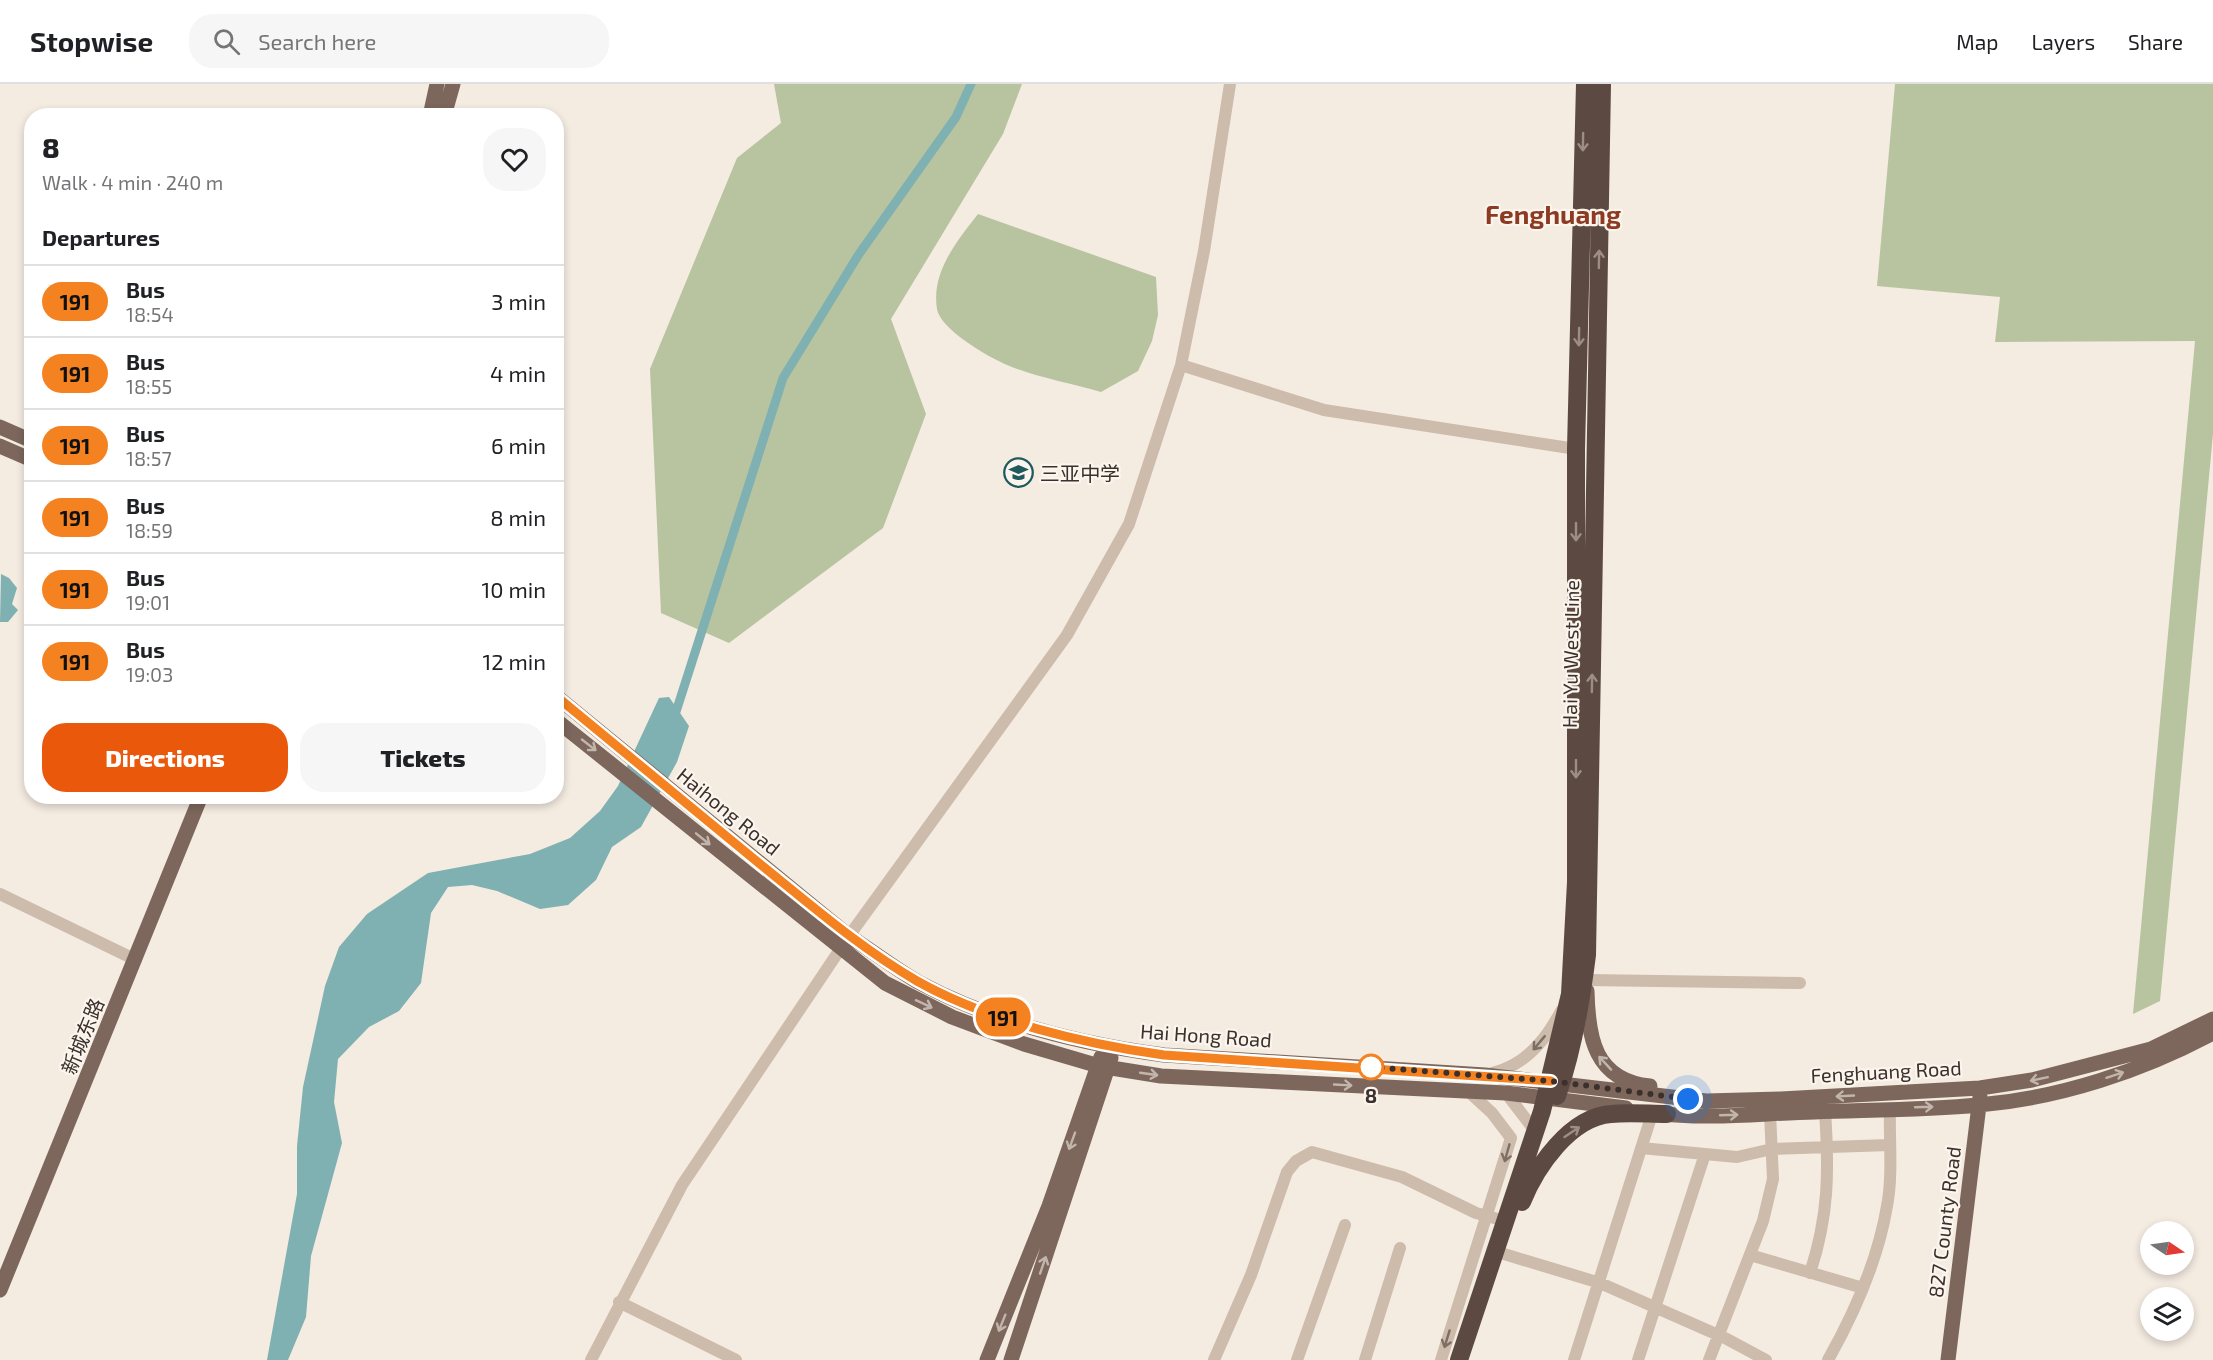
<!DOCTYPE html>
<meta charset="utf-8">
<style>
:root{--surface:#fff;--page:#f6f6f6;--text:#202124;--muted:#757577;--line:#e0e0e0;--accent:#ea580c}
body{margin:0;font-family:"Exo 2","Noto Sans SC",sans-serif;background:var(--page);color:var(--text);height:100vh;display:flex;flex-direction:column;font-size:22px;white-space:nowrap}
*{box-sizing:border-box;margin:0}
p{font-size:20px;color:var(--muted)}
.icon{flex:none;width:33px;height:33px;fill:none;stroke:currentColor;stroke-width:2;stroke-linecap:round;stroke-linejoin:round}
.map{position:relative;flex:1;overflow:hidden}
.side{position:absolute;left:24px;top:24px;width:540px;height:696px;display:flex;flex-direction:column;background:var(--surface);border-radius:24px;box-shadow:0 3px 9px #0003}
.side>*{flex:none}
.badge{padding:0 12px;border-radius:20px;font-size:21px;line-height:39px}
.needle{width:39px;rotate:103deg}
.controls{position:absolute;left:2140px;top:1137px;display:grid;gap:12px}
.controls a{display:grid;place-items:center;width:54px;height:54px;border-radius:50%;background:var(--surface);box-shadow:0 3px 9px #0003;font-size:30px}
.you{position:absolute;width:30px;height:30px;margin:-15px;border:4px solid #fff;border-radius:50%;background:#1a73e8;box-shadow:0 0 0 9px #1a73e833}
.map>.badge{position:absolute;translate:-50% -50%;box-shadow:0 0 0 3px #fff}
h2{padding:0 18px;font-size:22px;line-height:54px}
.round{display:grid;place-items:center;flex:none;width:63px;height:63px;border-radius:24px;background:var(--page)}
.head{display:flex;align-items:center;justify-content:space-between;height:102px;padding:0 18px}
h1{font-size:28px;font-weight:800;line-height:45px}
.button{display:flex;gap:12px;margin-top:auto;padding:12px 18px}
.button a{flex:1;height:69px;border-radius:24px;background:var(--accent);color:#fff;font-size:24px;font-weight:800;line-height:69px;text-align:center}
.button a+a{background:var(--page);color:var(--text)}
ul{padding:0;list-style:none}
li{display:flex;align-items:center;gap:18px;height:72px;padding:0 18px;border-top:2px solid var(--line)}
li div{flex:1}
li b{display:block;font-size:22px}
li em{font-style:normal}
li .badge{min-width:66px;font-weight:700;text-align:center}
header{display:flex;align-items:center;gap:36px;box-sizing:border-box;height:84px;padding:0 30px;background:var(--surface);border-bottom:2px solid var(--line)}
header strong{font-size:28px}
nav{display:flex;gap:33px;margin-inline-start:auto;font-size:21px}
.search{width:420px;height:54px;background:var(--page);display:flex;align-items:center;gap:15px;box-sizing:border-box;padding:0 21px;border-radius:24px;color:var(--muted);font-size:22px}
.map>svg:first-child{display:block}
</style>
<header>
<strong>Stopwise</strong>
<div class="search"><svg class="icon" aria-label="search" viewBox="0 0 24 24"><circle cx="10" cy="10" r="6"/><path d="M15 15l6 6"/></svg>Search here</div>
<nav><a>Map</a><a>Layers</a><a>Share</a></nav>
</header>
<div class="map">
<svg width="2213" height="1276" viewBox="0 0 2213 1276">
<rect width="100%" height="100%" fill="#f4ebe1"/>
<!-- green -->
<path fill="#b8c4a0" d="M 774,0 L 1022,0 L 1003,50 L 891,235 L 926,330 L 883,444 L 729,559 L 661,529 L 650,285 L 737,74 L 781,39 Z
M 1895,0 L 2213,0 L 2213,350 L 2160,917 L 2133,930 L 2195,257 L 1995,258 L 2000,213 L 1877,202 Z
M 978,130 L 1156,193 L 1158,231 L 1152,257 L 1138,287 L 1101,308 C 1070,299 1036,293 1007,281 C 988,273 940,245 937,225 C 931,188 957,157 978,130 Z"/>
<!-- water -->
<path fill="#7fb0b2" d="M 1,490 L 9,494 L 17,504 L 12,520 L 18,526 L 8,538 L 0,538 Z
M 669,613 L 689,642 L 677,678 L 641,743 L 612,763 L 596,796 L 568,821 L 540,825 L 497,807 L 472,801 L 448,803 L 431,829 L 421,899 L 399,927 L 369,943 L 338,975 L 334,1018 L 342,1059 L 311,1172 L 306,1233 L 288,1276 L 267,1276 L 297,1110 L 297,1062 L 303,1003 L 325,902 L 339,863 L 367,830 L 428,789 L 530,770 L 570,754 L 600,727 L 618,702 L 659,614 Z"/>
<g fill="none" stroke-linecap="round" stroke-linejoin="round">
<!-- canal -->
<path stroke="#7fb0b2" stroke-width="9" d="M 674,634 L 783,294 L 859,170 L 956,33 L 971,0"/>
<!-- minor -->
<path stroke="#cdbbac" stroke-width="12" d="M 1181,281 L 1324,326 L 1576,365
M 0,810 L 136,876
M 1587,896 L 1800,899
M 1492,989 C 1525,982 1546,956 1561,927
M 1506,1009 L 1535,1047
M 1641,1064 L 1737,1073 L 1772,1065 L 1889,1061
M 1504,1170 L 1600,1199 L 1725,1254 L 1766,1276
M 1750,1171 L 1863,1204
M 1810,1189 C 1829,1131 1829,1087 1825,1027
M 619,1218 L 736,1276
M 591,1276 L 682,1101 L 849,852 L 1067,551 L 1129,440 L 1181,281 L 1204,167 L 1230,0
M 1214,1276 L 1251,1191 L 1287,1088 L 1296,1077 L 1312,1068 L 1402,1093 L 1476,1129 L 1505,1137
M 1297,1276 L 1345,1141
M 1365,1276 L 1400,1164
M 1441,1276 L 1511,1054 L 1492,1029 L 1468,1007
M 1574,1276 L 1652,1030
M 1638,1276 L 1705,1070
M 1709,1276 L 1763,1137 L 1773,1095 L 1770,1029
M 1828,1276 C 1855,1228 1878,1176 1887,1122 C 1893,1091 1889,1056 1890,1025"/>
<!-- major -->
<path stroke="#7d675c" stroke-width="15" d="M 430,32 L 437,0
M 444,32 L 453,0
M 0,343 L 32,357
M 0,362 L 32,376
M 556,612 L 849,852 C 872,867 894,884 918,898 C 993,938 1080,960 1164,971 L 1485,991 L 1706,1017 L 1781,1015 L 1980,1004 L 2032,996 L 2151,965 L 2213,935
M 556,636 L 885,899 L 952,933 L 1024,960 L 1099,982 L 1161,992 L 1506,1009 L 1626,1024
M 1587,907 C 1588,953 1594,996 1650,1002
M 1656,1029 C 1708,1036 1763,1029 1815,1028 C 1870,1026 1925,1026 1979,1021 C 2060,1014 2142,987 2213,949
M 0,1206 L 201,712
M 987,1276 L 1049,1122 L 1101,973
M 1011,1276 L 1111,974
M 1948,1276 L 1980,1013"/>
<!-- highway -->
<path stroke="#5c4a42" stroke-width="18" d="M 1557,1012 C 1573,966 1581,919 1587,871 L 1602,0
M 1522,1118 C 1536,1083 1570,1033 1611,1030 C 1629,1028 1649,1030 1667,1030
M 1459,1276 L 1542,1027 L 1570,910 L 1576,798 L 1576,365 L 1585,0"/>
</g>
<!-- one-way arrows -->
<defs><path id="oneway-shaft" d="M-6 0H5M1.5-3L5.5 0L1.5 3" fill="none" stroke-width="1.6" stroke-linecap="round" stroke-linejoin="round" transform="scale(1.5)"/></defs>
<g stroke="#9c8e87">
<use href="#oneway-shaft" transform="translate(1583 58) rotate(91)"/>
<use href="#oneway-shaft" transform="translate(1599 175) rotate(-89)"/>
<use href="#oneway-shaft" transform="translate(1579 253) rotate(91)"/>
<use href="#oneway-shaft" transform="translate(1576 448) rotate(90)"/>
<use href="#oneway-shaft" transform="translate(1592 599) rotate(-89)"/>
<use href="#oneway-shaft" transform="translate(1576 685) rotate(90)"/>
<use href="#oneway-shaft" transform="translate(1572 1048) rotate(-34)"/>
</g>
<g stroke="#c2b5ac">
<use href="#oneway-shaft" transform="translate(589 661) rotate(38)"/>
<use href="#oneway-shaft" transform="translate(703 755) rotate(39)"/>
<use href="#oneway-shaft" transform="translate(924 920) rotate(25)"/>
<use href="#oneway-shaft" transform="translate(1605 979) rotate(-133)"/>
<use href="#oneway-shaft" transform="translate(1149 990) rotate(8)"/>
<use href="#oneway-shaft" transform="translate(2115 991) rotate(-18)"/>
<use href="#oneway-shaft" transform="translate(2039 995) rotate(168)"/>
<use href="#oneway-shaft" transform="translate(1343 1001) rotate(3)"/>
<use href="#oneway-shaft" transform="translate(1845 1012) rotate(177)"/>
<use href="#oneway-shaft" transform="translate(1924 1023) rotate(-2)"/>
<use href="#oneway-shaft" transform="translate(1729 1031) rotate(-2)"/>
<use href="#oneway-shaft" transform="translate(1072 1057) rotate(110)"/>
<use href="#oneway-shaft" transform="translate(1043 1181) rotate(-71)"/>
<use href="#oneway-shaft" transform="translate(1002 1239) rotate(112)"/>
</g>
<g stroke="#7d6f65">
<use href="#oneway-shaft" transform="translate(1539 959) rotate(130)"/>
<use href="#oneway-shaft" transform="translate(1507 1069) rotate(106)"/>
<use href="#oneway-shaft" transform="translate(1447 1255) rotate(107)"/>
</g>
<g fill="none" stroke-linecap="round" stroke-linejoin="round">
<defs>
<path id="line" d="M 556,612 C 624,668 692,724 760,780 C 811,821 860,864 917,897 C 988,937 1084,960 1164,971 L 1551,997"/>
</defs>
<!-- line casing -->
<use href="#line" stroke="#fff" stroke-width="14"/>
<!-- line -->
<use href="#line" stroke="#f58220" stroke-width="9"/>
<!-- walk -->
<path stroke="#3b302b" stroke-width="6" stroke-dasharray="0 10.8" d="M 1371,983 L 1551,997 L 1688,1015"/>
</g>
<!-- icons -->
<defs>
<symbol id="school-ring" viewBox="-11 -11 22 22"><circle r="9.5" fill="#fbf5ee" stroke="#1f5a5e" stroke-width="1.5"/><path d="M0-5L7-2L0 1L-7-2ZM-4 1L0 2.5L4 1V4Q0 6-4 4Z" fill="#1f5a5e"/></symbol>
</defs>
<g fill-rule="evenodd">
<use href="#school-ring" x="1002" y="372" width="33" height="33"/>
</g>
<!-- markers -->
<circle fill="#fff" stroke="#f58220" stroke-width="3" cx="1371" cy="983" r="12"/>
<g text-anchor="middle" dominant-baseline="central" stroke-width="4.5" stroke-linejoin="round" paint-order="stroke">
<!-- poi labels -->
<g font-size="20" fill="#3b302b" stroke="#fbf5ee" text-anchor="start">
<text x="1040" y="389">三亚中学</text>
</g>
<!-- street labels -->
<g font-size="20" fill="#3b302b" stroke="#fbf5ee">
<text transform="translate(1570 570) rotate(-89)">Hai Yu West Line</text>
<text transform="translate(729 727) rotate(39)">Haihong Road</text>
<text transform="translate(1206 951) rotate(4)">Hai Hong Road</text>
<text transform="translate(82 952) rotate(-68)">新城东路</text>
<text transform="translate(1886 987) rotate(-3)">Fenghuang Road</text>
<text transform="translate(1944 1138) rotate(-83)">827 County Road</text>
</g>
<!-- stop labels -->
<g font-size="20" font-weight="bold" fill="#3b302b" stroke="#fbf5ee">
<text x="1371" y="1011">8</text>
</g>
<!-- district labels -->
<g font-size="26" font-weight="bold" fill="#8c3b22" stroke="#fbf5ee">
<text x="1553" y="129">Fenghuang</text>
</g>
</g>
</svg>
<div class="controls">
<a><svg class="needle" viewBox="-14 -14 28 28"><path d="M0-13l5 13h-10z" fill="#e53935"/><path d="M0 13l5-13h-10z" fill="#757577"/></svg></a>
<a><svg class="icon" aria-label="layers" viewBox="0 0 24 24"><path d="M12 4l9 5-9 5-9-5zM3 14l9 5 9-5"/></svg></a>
</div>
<div class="you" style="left:1688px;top:1015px"></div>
<b class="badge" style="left:1003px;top:933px;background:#f58220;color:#111">191</b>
<section class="side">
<div class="head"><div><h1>8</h1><p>Walk · 4 min · 240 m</p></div><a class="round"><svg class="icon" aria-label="heart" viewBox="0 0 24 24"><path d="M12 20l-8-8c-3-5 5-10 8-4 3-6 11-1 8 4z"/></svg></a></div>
<h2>Departures</h2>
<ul>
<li><span class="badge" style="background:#f58220;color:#111">191</span><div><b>Bus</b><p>18:54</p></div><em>3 min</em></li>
<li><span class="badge" style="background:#f58220;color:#111">191</span><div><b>Bus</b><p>18:55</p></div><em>4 min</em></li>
<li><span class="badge" style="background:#f58220;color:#111">191</span><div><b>Bus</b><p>18:57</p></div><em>6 min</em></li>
<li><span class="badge" style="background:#f58220;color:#111">191</span><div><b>Bus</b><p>18:59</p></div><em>8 min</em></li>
<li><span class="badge" style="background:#f58220;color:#111">191</span><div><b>Bus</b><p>19:01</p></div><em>10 min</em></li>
<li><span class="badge" style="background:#f58220;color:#111">191</span><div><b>Bus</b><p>19:03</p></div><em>12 min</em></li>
</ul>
<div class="button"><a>Directions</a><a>Tickets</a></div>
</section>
</div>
